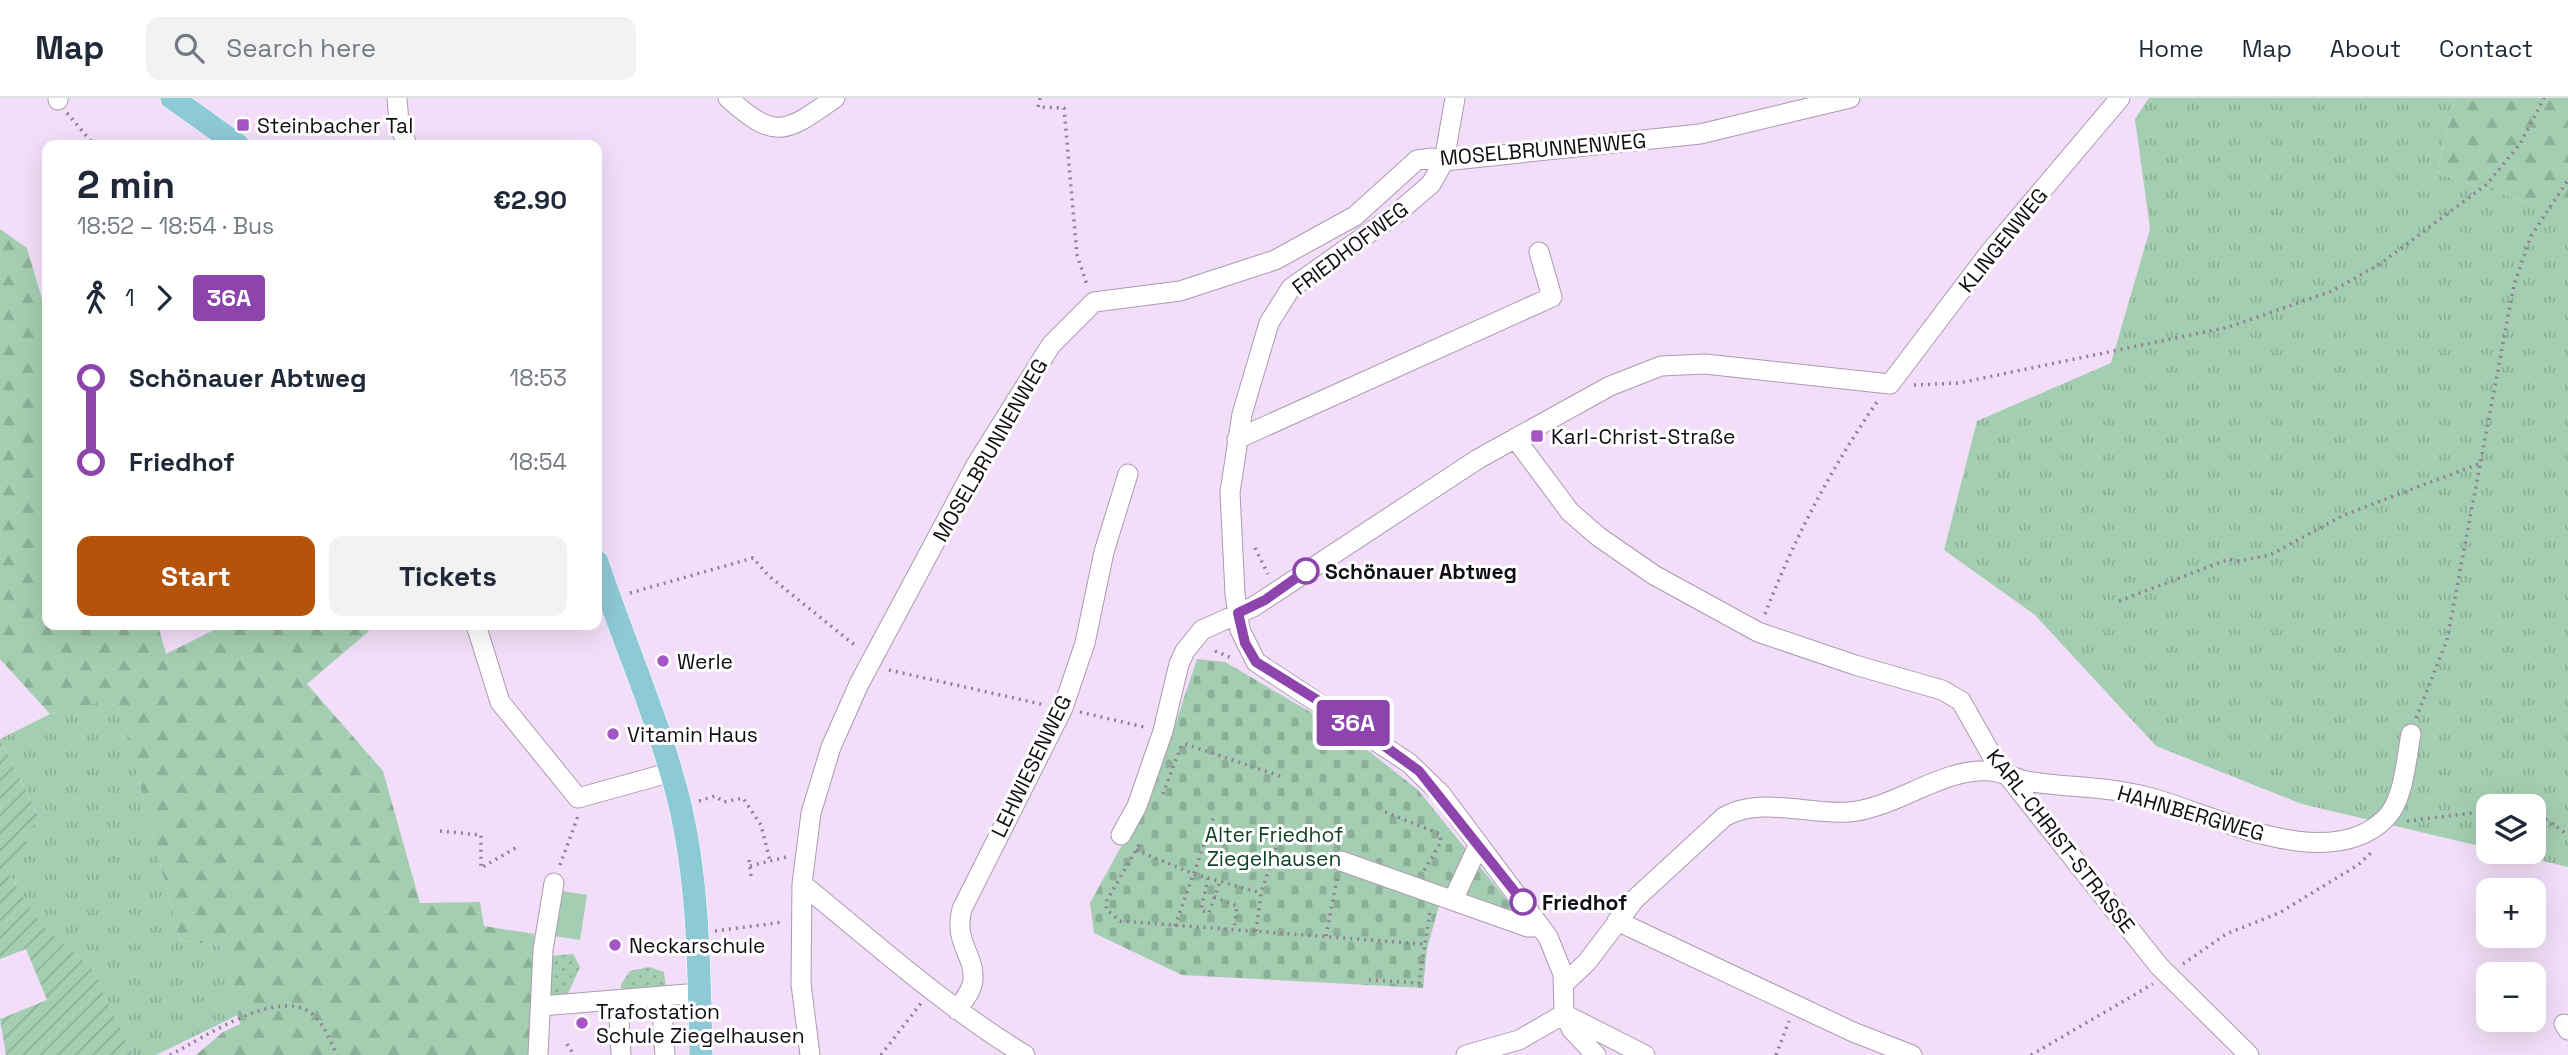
<!DOCTYPE html>
<meta charset="utf-8">
<style>
:root{--surface:#fff;--page:#f2f2f3;--text:#1f2937;--muted:#747a83;--line:#e0e1e3;--accent:#b45309}
body{margin:0;font-family:"Space Grotesk",sans-serif;background:var(--page);color:var(--text);height:100vh;display:flex;flex-direction:column;font-size:26px;white-space:nowrap}
*{box-sizing:border-box;margin:0}
p{font-size:23px;color:var(--muted)}
.icon{flex:none;width:38px;height:38px;fill:none;stroke:currentColor;stroke-width:2;stroke-linecap:round;stroke-linejoin:round}
.map{position:relative;flex:1;overflow:hidden}
.drawer{position:absolute;left:42px;top:42px;width:560px;height:490px;display:flex;flex-direction:column;background:var(--surface);border-radius:14px;box-shadow:0 7px 28px #0002}
.drawer>*{flex:none}
.badge{padding:0 14px;border-radius:5px;font-size:24px;line-height:46px}
.tools{position:absolute;left:2476px;top:696px;display:grid;gap:14px}
.tools a{display:grid;place-items:center;width:70px;height:70px;border-radius:14px;background:var(--surface);box-shadow:0 7px 28px #0002;font-size:35px}
.map>.badge{position:absolute;translate:-50% -50%;box-shadow:0 0 0 4px #fff}
.legs{display:flex;align-items:center;gap:10px;height:77px;padding:0 35px;font-size:23px}
.legs p{margin-inline-start:auto}
.overview{display:flex;align-items:center;justify-content:space-between;height:119px;padding:0 35px}
h1{font-size:38px;font-weight:800;line-height:52px}
.action{display:flex;gap:14px;margin-top:auto;padding:14px 35px}
.action a{flex:1;height:80px;border-radius:14px;background:var(--accent);color:#fff;font-size:28px;font-weight:800;line-height:80px;text-align:center}
.action a+a{background:var(--page);color:var(--text)}
ul{padding:0 35px;list-style:none}
li{display:flex;align-items:center;gap:24px;height:84px;font-size:26px}
li i{display:grid;place-items:center;width:10px;height:100%;margin:0 9px;background:currentColor}
li i::after{content:'';width:18px;height:18px;margin:-9px;border:5px solid;border-radius:50%;background:var(--surface)}
li p{margin-inline-start:auto}
li:first-child i{background:linear-gradient(#0000 50%,currentColor 0)}
li:last-child i{background:linear-gradient(currentColor 50%,#0000 0)}
header{display:flex;align-items:center;gap:42px;box-sizing:border-box;height:98px;padding:0 35px;background:var(--surface);border-bottom:2px solid var(--line)}
header strong{font-size:33px}
nav{display:flex;gap:38px;margin-inline-start:auto;font-size:24px}
.search{width:490px;height:63px;background:var(--page);display:flex;align-items:center;gap:18px;box-sizing:border-box;padding:0 24px;border-radius:14px;color:var(--muted);font-size:26px}
.map>svg:first-child{display:block}
</style>
<header>
<strong>Map</strong>
<div class="search"><svg class="icon" aria-label="search" viewBox="0 0 24 24"><circle cx="10" cy="10" r="6"/><path d="M15 15l6 6"/></svg>Search here</div>
<nav><a>Home</a><a>Map</a><a>About</a><a>Contact</a></nav>
</header>
<div class="map">
<svg width="2568" height="957" viewBox="0 0 2568 957">
<defs>
<pattern id="grass-tufts" width="24" height="20" patternUnits="userSpaceOnUse" patternTransform="scale(1.75)"><rect width="24" height="20" fill="#a4ceb1"/><path d="M3 7l-1-3M5 7V3M7 7l1-3M15 17l-1-3M17 17v-4M19 17l1-3" fill="none" stroke="#8cb097"/></pattern>
<pattern id="forest-firs" width="22" height="20" patternUnits="userSpaceOnUse" patternTransform="scale(1.75)"><rect width="22" height="20" fill="#a4ceb1"/><path d="M5 1l3.5 6h-7zM16 11l3.5 6h-7z" fill="#8cb097"/></pattern>
<pattern id="cemetery-stones" width="16" height="16" patternUnits="userSpaceOnUse" patternTransform="scale(1.75)"><rect width="16" height="16" fill="#a4ceb1"/><path d="M2 7V4a2 2 0 0 1 4 0v3zM10 15v-3a2 2 0 0 1 4 0v3z" fill="#8cb097"/></pattern>
<pattern id="park-dots" width="8" height="8" patternUnits="userSpaceOnUse" patternTransform="scale(1.75)"><rect width="8" height="8" fill="#a4ceb1"/><path d="M2 2h.1M6 6h.1" fill="none" stroke="#8cb097" stroke-width="1.8" stroke-linecap="round"/></pattern>
<pattern id="garden-furrows" width="10" height="10" patternUnits="userSpaceOnUse" patternTransform="scale(1.75)"><rect width="10" height="10" fill="#a4ceb1"/><path d="M-1 1l2-2M0 10L10 0M9 11l2-2" fill="none" stroke="#8cb097"/></pattern>
</defs>
<rect width="100%" height="100%" fill="#f2def8"/>
<!-- grass -->
<path fill="url(#grass-tufts)" d="M 2149,0 L 2454,0 L 2437,75 L 2568,117 L 2568,769 L 2506,754 L 2534,754 L 2534,709 L 2488,709 L 2488,750 L 2302,706 L 2156,648 L 2035,517 L 1944,452 L 1977,323 L 2111,265 L 2150,131 L 2135,21 Z
M 117,599 L 180,842 L 220,848 L 238,917 L 156,957 L 133,957 L 91,869 L 42,827 L 4,768 L 22,732 L 41,723 L 0,641 L 50,616 Z"/>
<!-- forest -->
<path fill="url(#forest-firs)" d="M 2454,0 L 2568,0 L 2568,117 L 2437,75 Z
M 0,131 L 27,150 L 47,218 L 47,527 L 158,527 L 166,556 L 224,527 L 364,527 L 369,533 L 307,586 L 383,673 L 420,805 L 480,804 L 484,828 L 534,836 L 532,957 L 196,957 L 223,934 L 240,926 L 220,848 L 180,842 L 117,600 L 50,616 L 0,561 Z"/>
<!-- cemetery -->
<path fill="url(#cemetery-stones)" d="M 1197,561 L 1225,564 L 1346,635 L 1418,692 L 1524,823 L 1443,793 L 1427,851 L 1423,890 L 1182,877 L 1094,835 L 1090,805 L 1155,687 Z"/>
<!-- park -->
<path fill="url(#park-dots)" d="M 573,856 L 580,869 L 567,898 L 549,900 L 550,858 Z
M 649,869 L 664,874 L 666,891 L 621,894 L 621,886 L 630,873 Z"/>
<!-- garden -->
<path fill="url(#garden-furrows)" d="M 0,641 L 41,723 L 22,732 L 31,756 L 4,768 L 42,827 L 91,869 L 133,957 L 6,957 L 0,921 L 47,902 L 26,851 L 0,861 Z"/>
<!-- pitch -->
<path fill="#a4ceb1" d="M 562,793 L 587,797 L 580,842 L 554,838 Z"/>
<g fill="none" stroke-linecap="round" stroke-linejoin="round">
<defs>
<path id="minor" d="M 58,0 L 58,2
M 397,0 L 399,25 L 407,47
M 728,0 C 776,43 785,35 835,0
M 1455,0 L 1444,63 L 1431,86 L 1396,116 L 1291,190 L 1269,225 L 1242,316 L 1230,394 L 1235,496 L 1240,532 L 1256,564 L 1409,665 L 1441,696 L 1548,839 L 1563,876 L 1564,916 L 1572,932 L 1596,957
M 1515,340 L 1570,414 L 1599,439 L 1654,477 L 1758,534 L 1855,567 L 1942,592 L 1961,603 L 1992,658 L 2159,868 L 2249,957
M 1237,341 L 1552,199 L 1539,154
M 476,527 L 500,604 L 578,700 L 672,674
M 1121,737 L 1137,708 L 1163,633 L 1179,566 L 1185,553 L 1202,532 L 1253,509 L 1478,361 L 1610,288 L 1661,268 L 1705,266 L 1890,286 L 1990,154 L 2120,0
M 1341,763 L 1528,829 L 1541,829
M 802,786 C 875,845 944,908 1025,957
M 1453,802 L 1479,746
M 1617,823 L 1853,934 L 1912,957
M 1564,886 L 1587,864 L 1635,801 L 1724,719 C 1761,698 1808,717 1849,714 C 1897,710 1942,669 1991,673 C 2003,674 2015,681 2027,683 C 2067,690 2108,688 2148,699 C 2213,716 2326,778 2385,721 C 2404,703 2406,662 2411,636
M 661,898 L 665,957
M 618,902 L 621,957
M 541,908 L 699,895
M 957,912 C 963,903 972,893 973,882 C 975,857 953,844 962,811 L 1063,610 L 1085,545 L 1104,454 L 1128,376
M 1564,916 L 1645,957
M 2564,926 L 2568,932
M 538,957 L 543,852 L 554,785
M 810,957 L 801,886 L 802,786 L 811,715 L 831,649 L 859,586 L 976,367 L 1051,247 L 1094,204 L 1180,193 L 1275,162 L 1355,118 L 1417,62 L 1432,60 L 1444,63 L 1700,36 L 1850,0
M 1466,957 L 1519,942 L 1564,916"/>
<path id="major" d="M 172,0 L 238,47
M 597,464 C 624,545 660,624 680,707 C 699,788 699,874 701,957"/>
</defs>
<!-- minor casing -->
<use href="#minor" stroke="#ac99b1" stroke-width="21"/>
<!-- major casing -->
<use href="#major" stroke="#fff" stroke-width="24"/>
<!-- path -->
<path stroke="#8f8193" stroke-width="3.5" stroke-dasharray="2 5" stroke-linecap="butt" d="M 1040,0 L 1038,9 L 1064,10 L 1077,157 L 1087,187
M 67,15 L 94,47
M 1914,287 L 1959,285 L 2229,229 L 2332,193 L 2380,166 L 2487,86 L 2520,46 L 2544,0
M 1255,450 L 1268,476
M 630,495 L 753,460 L 769,478 L 857,549
M 2119,503 L 2229,461 L 2239,463 L 2270,457 L 2344,417 L 2481,365
M 1765,516 C 1794,441 1831,370 1877,304
M 1215,553 L 1234,561
M 889,572 L 1045,607
M 1080,614 L 1144,629
M 2416,620 L 2447,542 L 2514,187 L 2531,138 L 2568,82
M 1163,696 L 1181,648 L 1185,646 L 1283,679
M 699,703 L 715,698 L 724,704 L 743,700 L 761,727 L 770,763
M 2518,709 L 2529,709
M 2534,713 L 2568,737
M 1385,714 L 1440,736 L 1441,744 L 1423,774
M 2407,723 L 2488,713
M 440,733 L 481,737 L 481,770 L 517,749
M 1139,747 L 1107,802 L 1106,811 L 1120,823 L 1423,846
M 1136,752 L 1194,776 L 1261,795
M 749,762 L 751,778
M 560,767 L 578,718
M 750,768 L 786,759
M 1208,780 L 1201,812 L 1209,815 L 1220,783
M 1214,799 L 1237,808 L 1234,832
M 1175,828 L 1214,718
M 715,833 L 784,824
M 1256,833 L 1261,795 L 1279,741
M 1326,838 L 1337,781
M 2183,866 L 2226,836 L 2279,815 L 2358,767 L 2373,753
M 1369,882 L 1419,885 L 1430,814
M 567,946 L 574,957
M 170,957 C 202,941 277,889 311,915 C 324,925 330,942 337,957
M 881,957 L 921,905
M 1776,957 L 1789,923
M 2031,957 L 2153,886"/>
<!-- minor -->
<use href="#minor" stroke="#fff" stroke-width="19"/>
<!-- major -->
<use href="#major" stroke="#8ec9d6" stroke-width="23"/>
</g>
<g fill="none" stroke-linecap="round" stroke-linejoin="round">
<defs>
<path id="line-1" d="M 1306,473 L 1265,502 L 1238,515 L 1245,545 L 1256,564 L 1343,618 L 1419,673 L 1523,804"/>
</defs>
<!-- line-1 casing -->
<use href="#line-1" stroke="#fff" stroke-width="16"/>
<!-- line-1 -->
<use href="#line-1" stroke="#8e44ad" stroke-width="10"/>
</g>
<!-- markers -->
<g fill="#a655c5" stroke="#fff" stroke-width="2.5">
<rect x="236" y="20" width="14" height="14" rx="3.5"/>
<rect x="1530" y="331" width="14" height="14" rx="3.5"/>
<circle cx="663" cy="563" r="7"/>
<circle cx="613" cy="636" r="7"/>
<circle cx="615" cy="847" r="7"/>
<circle cx="582" cy="925" r="7"/>
</g>
<g fill="#fff" stroke="#8e44ad" stroke-width="3.5">
<circle cx="1306" cy="473" r="12"/>
<circle cx="1523" cy="804" r="12"/>
</g>
<g text-anchor="middle" dominant-baseline="central" stroke-width="6" stroke-linejoin="round" paint-order="stroke">
<!-- poi labels -->
<g font-size="21" fill="#120c14" stroke="#fff" text-anchor="start">
<text x="257" y="27">Steinbacher Tal</text>
<text x="1551" y="338">Karl-Christ-Straße</text>
<text x="677" y="563">Werle</text>
<text x="627" y="636">Vitamin Haus</text>
<text x="629" y="847">Neckarschule</text>
<text x="596" y="913">Trafostation<tspan x="596" dy="24">Schule Ziegelhausen</tspan></text>
</g>
<!-- street labels -->
<g font-size="21" fill="#120c14" stroke="#fff">
<text transform="translate(1543 51) rotate(-5)">MOSELBRUNNENWEG</text>
<text transform="translate(2003 142) rotate(-51)">KLINGENWEG</text>
<text transform="translate(1350 150) rotate(-37)">FRIEDHOFWEG</text>
<text transform="translate(990 352) rotate(-60)">MOSELBRUNNENWEG</text>
<text transform="translate(1031 668) rotate(-64)">LEHWIESENWEG</text>
<text transform="translate(2191 715) rotate(16)">HAHNBERGWEG</text>
<text transform="translate(2061 743) rotate(52)">KARL-CHRIST-STRASSE</text>
</g>
<!-- stop labels -->
<g font-size="21" font-weight="bold" fill="#120c14" stroke="#fff" text-anchor="start">
<text x="1325" y="473">Schönauer Abtweg</text>
<text x="1542" y="804">Friedhof</text>
</g>
<!-- park labels -->
<g font-size="21" fill="#104126" stroke="#fff">
<text x="1274" y="736">Alter Friedhof<tspan x="1274" dy="24">Ziegelhausen</tspan></text>
</g>
</g>
</svg>
<div class="tools">
<a><svg class="icon" aria-label="layers" viewBox="0 0 24 24"><path d="M12 4l9 5-9 5-9-5zM3 14l9 5 9-5"/></svg></a>
<a>+</a>
<a>−</a>
</div>
<b class="badge" style="left:1353px;top:625px;background:#8e44ad;color:#fff">36A</b>
<section class="drawer">
<div class="overview"><div><h1>2 min</h1><p>18:52 – 18:54 · Bus</p></div><b>€2.90</b></div>
<div class="legs"><svg class="icon" aria-label="walk" viewBox="0 0 24 24"><circle cx="13" cy="4" r="2"/><path d="M13 8l-2 6 4 7M11 14l-3 7M7 12l3-4h3l4 4"/></svg>1<svg class="icon" aria-label="forward" viewBox="0 0 24 24"><path d="M9 5l7 7-7 7"/></svg><b class="badge" style="background:#8e44ad;color:#fff">36A</b></div>
<ul>
<li><i style="color:#8e44ad"></i><b>Schönauer Abtweg</b><p>18:53</p></li>
<li><i style="color:#8e44ad"></i><b>Friedhof</b><p>18:54</p></li>
</ul>
<div class="action"><a>Start</a><a>Tickets</a></div>
</section>
</div>
